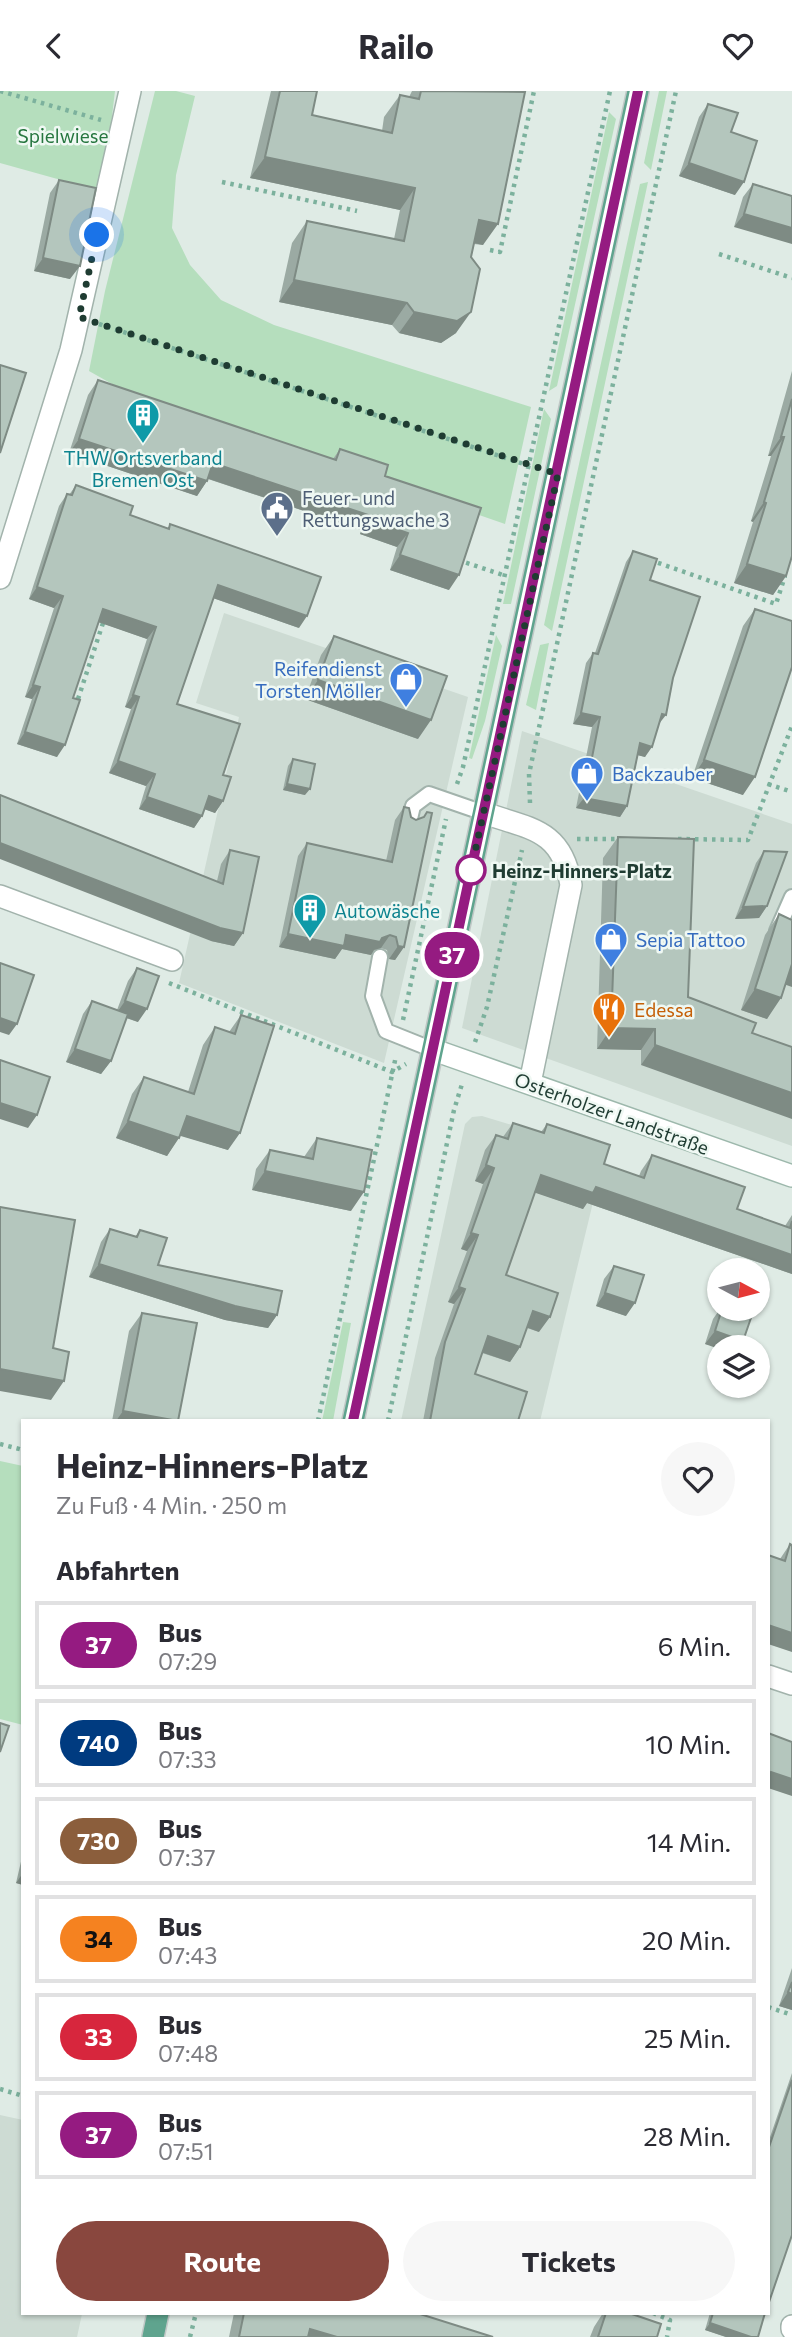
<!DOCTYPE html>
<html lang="de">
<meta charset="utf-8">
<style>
:root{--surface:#fff;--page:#f7f7f7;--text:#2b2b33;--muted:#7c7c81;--line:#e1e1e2;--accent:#89473e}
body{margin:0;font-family:Commissioner,sans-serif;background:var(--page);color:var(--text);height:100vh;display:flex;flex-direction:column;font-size:26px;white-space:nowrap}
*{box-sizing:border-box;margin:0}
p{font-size:23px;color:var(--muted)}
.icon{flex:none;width:38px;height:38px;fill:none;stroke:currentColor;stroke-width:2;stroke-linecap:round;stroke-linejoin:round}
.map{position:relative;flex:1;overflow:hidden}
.drawer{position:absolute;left:21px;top:1328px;width:749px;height:896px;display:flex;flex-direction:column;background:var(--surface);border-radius:0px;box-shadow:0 2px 5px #0004}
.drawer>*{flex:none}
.badge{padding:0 14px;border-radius:23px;font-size:24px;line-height:46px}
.needle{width:46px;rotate:97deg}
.fabs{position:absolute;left:707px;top:1167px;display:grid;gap:14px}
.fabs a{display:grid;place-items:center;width:63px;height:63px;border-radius:50%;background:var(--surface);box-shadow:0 2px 5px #0004;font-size:35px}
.you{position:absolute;width:35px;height:35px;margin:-18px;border:5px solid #fff;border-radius:50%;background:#1a73e8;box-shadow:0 0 0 10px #1a73e833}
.map>.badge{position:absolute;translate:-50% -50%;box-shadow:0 0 0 4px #fff}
h2{padding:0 35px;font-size:26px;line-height:63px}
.round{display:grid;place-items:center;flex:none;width:74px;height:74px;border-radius:37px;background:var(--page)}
.head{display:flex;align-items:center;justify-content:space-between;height:119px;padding:0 35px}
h1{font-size:33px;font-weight:700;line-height:52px}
.action{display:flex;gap:14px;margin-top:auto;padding:14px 35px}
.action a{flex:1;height:80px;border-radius:42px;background:var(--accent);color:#fff;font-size:28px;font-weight:700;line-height:80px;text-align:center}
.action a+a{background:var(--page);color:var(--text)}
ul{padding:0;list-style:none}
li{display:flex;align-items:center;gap:21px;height:88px;margin:0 14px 10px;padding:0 21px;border:4px solid var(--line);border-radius:0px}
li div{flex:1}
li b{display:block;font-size:26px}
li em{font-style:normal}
li .badge{min-width:77px;font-weight:700;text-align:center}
header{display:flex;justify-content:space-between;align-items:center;height:91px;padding:0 35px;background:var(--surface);font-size:32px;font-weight:700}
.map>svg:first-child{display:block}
</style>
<header><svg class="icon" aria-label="back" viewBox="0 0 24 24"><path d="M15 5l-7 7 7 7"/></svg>Railo<svg class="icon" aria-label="heart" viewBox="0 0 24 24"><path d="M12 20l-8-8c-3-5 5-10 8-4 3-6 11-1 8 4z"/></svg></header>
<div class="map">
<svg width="792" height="2246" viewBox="0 0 792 2246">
<rect width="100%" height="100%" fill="#dfebe5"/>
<!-- built -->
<path fill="#cddbd3" d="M 224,522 L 468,606 L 384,972 L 179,892 L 239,626 L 196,612 Z
M 522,640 L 792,733 L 792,1055 L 462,937 Z
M 482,1025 L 605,1062 L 540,1330 L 401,1330 L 465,1033 L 472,1026 Z
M 0,2024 L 23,2029 L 23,2222 L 82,2223 L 77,2246 L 0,2246 Z"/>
<!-- green -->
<path fill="#b5debd" d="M 0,0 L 115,0 L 110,42 L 97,99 L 0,72 Z
M 155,0 L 176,0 L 195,5 L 176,84 L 172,137 L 190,174 L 221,209 L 274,234 L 531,316 L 505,433 L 128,302 L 89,280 L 105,200 Z
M 659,0 L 667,0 L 651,79 L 644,72 Z
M 609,21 L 616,28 L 557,295 L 549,300 Z
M 648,91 L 552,540 L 544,534 L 640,93 Z
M 544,318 L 551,328 L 511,513 L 503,513 Z
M 496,544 L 502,555 L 485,630 L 472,668 L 469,667 Z
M 549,552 L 536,619 L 526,614 L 540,554 Z
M 343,1231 L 351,1232 L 333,1330 L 322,1330 Z
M 0,1370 L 23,1375 L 23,1634 L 0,1628 Z"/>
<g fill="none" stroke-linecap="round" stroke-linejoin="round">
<defs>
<path id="service" d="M 409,732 L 413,715 L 429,703 L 484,722
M 777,840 L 792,806
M 380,866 L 373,905 L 386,940 L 431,958"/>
<path id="minor" d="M 0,487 L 71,259 L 130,0
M 484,722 C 530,738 562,738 571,794 L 530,992
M 0,805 L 172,869
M 768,1585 L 792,1593
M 792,2235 L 792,2238"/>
<path id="secondary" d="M 431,958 L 792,1085"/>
<path id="primary" d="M 353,1330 L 638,0
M 153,2246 L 158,2222"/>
</defs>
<!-- service casing -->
<use href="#service" stroke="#a2b3ac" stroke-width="18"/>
<!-- minor casing -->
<use href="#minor" stroke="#a2b3ac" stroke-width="24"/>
<!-- secondary casing -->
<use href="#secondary" stroke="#9db8ac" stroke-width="24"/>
<!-- primary casing -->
<use href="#primary" stroke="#c0c8c6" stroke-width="24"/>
<!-- path -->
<path stroke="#7cb19d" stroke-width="4.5" stroke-dasharray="3.5 5" stroke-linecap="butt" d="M 0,0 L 101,29
M 222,91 L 357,120
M 490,159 L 500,161 L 534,0
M 719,163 L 792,187
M 99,233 L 530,375
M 458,469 L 506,485
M 650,469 L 776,513 L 785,485
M 78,608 L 104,529
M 457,693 L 463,676 L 610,0
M 768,693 L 792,701
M 530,712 L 529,683 L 676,0
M 577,748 L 621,748
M 678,748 L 748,749 L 792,635
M 169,892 L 392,981 L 406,973
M 403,929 L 446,728
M 475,951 L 487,916 L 522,759
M 318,1330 L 396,965
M 388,1330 L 454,1019 L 462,993
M 0,1353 L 23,1359
M 768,1916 L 792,1924
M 0,1998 L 23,2005
M 653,2222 L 670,2229 L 667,2246
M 190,2246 L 196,2222"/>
<!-- service -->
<use href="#service" stroke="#fff" stroke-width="14"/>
<!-- minor -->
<use href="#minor" stroke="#fff" stroke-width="21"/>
<!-- secondary -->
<use href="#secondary" stroke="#fff" stroke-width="21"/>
<!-- primary -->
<use href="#primary" stroke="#5fa48e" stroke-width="21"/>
</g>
<!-- wall -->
<path fill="#9baaa3" d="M 271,0 L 317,0 L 312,24 L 382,40 L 384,26 L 400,4 L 409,6 L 412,0 L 522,0 L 483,154 L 474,153 L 456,242 L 441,252 L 399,242 L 392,234 L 279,211 L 292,152 L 307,130 L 394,148 L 400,119 L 250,87 Z
M 708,13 L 731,41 L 735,104 L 679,85 L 699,26 Z
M 59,89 L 70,188 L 34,180 L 50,102 Z
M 753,93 L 792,105 L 734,136 L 743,106 Z
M 792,280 L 792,465 L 786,485 L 773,504 L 734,492 L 753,431 L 751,430 L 771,365 L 768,365 Z
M 98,289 L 333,368 L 340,358 L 385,385 L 449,499 L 390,479 L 397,456 L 360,443 L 361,439 L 208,388 L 197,405 L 69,362 L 88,304 Z
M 76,394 L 130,424 L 168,437 L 170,433 L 299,537 L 213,507 L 177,613 L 223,684 L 223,710 L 215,722 L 205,718 L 202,725 L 194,737 L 139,718 L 146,695 L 109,682 L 131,618 L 125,616 L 147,548 L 99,531 L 73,607 L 57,666 L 17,653 L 32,608 L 25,606 L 54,517 L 29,508 L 59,415 L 67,403 L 69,404 Z
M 633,460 L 650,489 L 673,587 L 658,634 L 645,666 L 638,664 L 627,715 L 620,726 L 576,717 L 592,636 L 573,633 L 586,572 L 593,562 L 595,562 L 626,471 Z
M 755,518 L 743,704 L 692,687 L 743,535 Z
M 334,545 L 418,648 L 305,608 L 321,564 Z
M 293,668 L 305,704 L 283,699 L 288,675 Z
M 404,716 L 404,856 L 395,869 L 389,868 L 387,859 L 381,857 L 374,859 L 371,864 L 342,858 L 335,868 L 279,856 L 298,765 L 307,752 L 386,770 L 395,729 Z
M 618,746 L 688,906 L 756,932 L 641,974 L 641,959 L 597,958 L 603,767 Z
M 230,759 L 243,842 L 234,855 L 211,850 L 217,790 L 221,773 Z
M 764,760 L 767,815 L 759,827 L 735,828 L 756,772 Z
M 779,823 L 788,828 L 785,894 L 767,928 L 741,919 L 765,844 Z
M 137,877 L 138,931 L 126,927 L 111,970 L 101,983 L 66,971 L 83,923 L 92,910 L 117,919 L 128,890 Z
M 241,924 L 228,1059 L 180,1044 L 167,1065 L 116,1047 L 132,1003 L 144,986 L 188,1001 L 203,954 L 215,936 L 229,941 Z
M 513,1032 L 541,1041 L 547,1033 L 604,1073 L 639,1085 L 641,1080 L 652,1064 L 737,1118 L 785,1135 L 792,1124 L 792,1183 L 587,1112 L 583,1118 L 535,1101 L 506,1184 L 539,1241 L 527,1237 L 520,1256 L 510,1271 L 482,1262 L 475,1283 L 518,1330 L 423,1330 L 435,1267 L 454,1213 L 448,1211 L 467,1160 L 461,1158 L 483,1093 L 475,1090 L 485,1059 L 496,1044 L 503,1046 Z
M 317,1047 L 351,1120 L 252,1099 L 256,1078 L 270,1059 L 304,1066 Z
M 110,1138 L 135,1146 L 140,1139 L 158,1174 L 277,1224 L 268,1237 L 225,1229 L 89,1186 L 101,1151 Z
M 614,1175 L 626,1225 L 596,1215 L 604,1188 Z
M 720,1218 L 733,1218 L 743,1250 L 738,1256 L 719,1256 L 705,1253 L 713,1228 Z
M 142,1222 L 178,1330 L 112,1330 L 129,1240 Z
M 790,1453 L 768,1553 L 780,1468 Z
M 23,1762 L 23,1794 L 16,1792 Z
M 792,1877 L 792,1919 L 779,1915 Z
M 792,1982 L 792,2144 L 768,2214 L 768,2052 Z
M 234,2222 L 417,2222 L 493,2246 L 229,2246 Z
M 603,2222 L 629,2222 L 657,2246 L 590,2246 L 594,2236 Z
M 710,2222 L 765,2222 L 758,2246 L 726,2246 L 705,2239 Z"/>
<!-- shaded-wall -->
<path fill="#7e8b84" d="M 265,66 L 415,97 L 400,119 L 250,87 Z
M 689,72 L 744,91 L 735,104 L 679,85 Z
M 744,123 L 792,137 L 792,153 L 734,136 Z
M 479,129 L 498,133 L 483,154 L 464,150 Z
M 43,167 L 80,175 L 70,188 L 34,180 Z
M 294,189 L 407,212 L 392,234 L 279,211 Z
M 414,221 L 471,221 L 456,242 L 441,252 L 399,242 Z
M 781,346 L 784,346 L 771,365 L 768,365 Z
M 79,348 L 207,390 L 197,405 L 69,362 Z
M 213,372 L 371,425 L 361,439 L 203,386 Z
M 764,411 L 766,412 L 753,431 L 751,430 Z
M 370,429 L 408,442 L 397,456 L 360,443 Z
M 400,464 L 459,484 L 449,499 L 390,479 Z
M 747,473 L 786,485 L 773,504 L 734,492 Z
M 218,494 L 307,525 L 299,537 L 210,506 Z
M 37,496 L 63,505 L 54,517 L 29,508 Z
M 103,518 L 156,536 L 147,548 L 95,530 Z
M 318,589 L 431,629 L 418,648 L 305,608 Z
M 33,594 L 40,596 L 32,608 L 25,606 Z
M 133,604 L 139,606 L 131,618 L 125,616 Z
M 581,622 L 600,626 L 592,636 L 573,633 Z
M 662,623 L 666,624 L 658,634 Z
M 25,641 L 65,654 L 57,666 L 17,653 Z
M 640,652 L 652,656 L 645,666 L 633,663 Z
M 704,669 L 755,686 L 743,704 L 692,687 Z
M 118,670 L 155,683 L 146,695 L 109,682 Z
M 287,693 L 310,698 L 305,704 L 283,699 Z
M 209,705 L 223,710 L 215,722 L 201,717 Z
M 147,706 L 202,725 L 194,737 L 139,718 Z
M 584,707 L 627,715 L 620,726 L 576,717 Z
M 0,752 L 243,842 L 234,855 L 211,850 L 0,768 Z
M 767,815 L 759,827 L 735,828 L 743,816 Z
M 288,843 L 346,844 L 382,847 L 390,844 L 381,857 L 374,859 L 371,864 L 342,858 L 335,868 L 279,856 Z
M 398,855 L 404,856 L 395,869 L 389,868 Z
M 792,872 L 792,896 L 778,891 Z
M 755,898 L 781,907 L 767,928 L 741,919 Z
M 125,910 L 147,918 L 138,931 L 116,923 Z
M 0,927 L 17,933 L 9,944 L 0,941 Z
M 611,937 L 655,938 L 641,959 L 597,958 Z
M 655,954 L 792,1002 L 792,1028 L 641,974 Z
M 75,958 L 111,970 L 101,983 L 66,971 Z
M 0,1012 L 37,1024 L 28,1037 L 0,1028 Z
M 187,1025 L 240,1042 L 228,1059 L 174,1043 Z
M 128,1030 L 179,1047 L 167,1065 L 116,1047 Z
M 486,1074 L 494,1077 L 483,1093 L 475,1090 Z
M 265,1080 L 364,1101 L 351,1120 L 252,1099 Z
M 541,1084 L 596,1096 L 792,1164 L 792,1183 L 587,1112 L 583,1118 L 530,1100 Z
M 471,1142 L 478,1144 L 467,1160 L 461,1158 Z
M 99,1173 L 277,1224 L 268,1237 L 225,1229 L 89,1186 Z
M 459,1196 L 465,1198 L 454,1213 L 448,1211 Z
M 605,1202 L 635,1212 L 626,1225 L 596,1215 Z
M 533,1220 L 550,1226 L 539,1241 L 523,1235 Z
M 715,1240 L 743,1250 L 738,1256 L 719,1256 L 719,1258 L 705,1253 Z
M 488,1245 L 520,1256 L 510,1271 L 478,1260 Z
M 0,1278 L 64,1290 L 51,1309 L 0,1300 Z
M 123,1320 L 174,1330 L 116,1330 Z
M 768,1534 L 792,1542 L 792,1561 L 768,1553 Z
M 771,1681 L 792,1688 L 792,1705 L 768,1697 L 768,1684 Z
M 23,1782 L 23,1794 L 16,1792 Z
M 788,1901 L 792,1903 L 792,1919 L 779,1915 Z
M 710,2232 L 751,2246 L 726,2246 L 705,2239 Z
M 310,2238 L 337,2246 L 304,2246 Z"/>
<!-- building -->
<path fill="#b4c6bd" stroke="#7e8b84" stroke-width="2" d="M 280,0 L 317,0 L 312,24 L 392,42 L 400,4 L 419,8 L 421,0 L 525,1 L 498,133 L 479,129 L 471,166 L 480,178 L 471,221 L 457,230 L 414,221 L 407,212 L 294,189 L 307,130 L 404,150 L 415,97 L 265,66 Z
M 708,13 L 738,22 L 731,41 L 757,50 L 744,91 L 689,72 Z
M 59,89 L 96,97 L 80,175 L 43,167 Z
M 753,93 L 792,105 L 792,137 L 744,123 Z
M 0,274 L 26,282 L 0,362 Z
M 98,289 L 336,369 L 340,358 L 388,374 L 385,385 L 481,417 L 459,484 L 400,464 L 408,442 L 370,429 L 371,425 L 213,372 L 207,390 L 79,348 Z
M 792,308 L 792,465 L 786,485 L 747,473 L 766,412 L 764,411 L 784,346 L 781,346 Z
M 76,394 L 133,415 L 130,424 L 169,438 L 170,433 L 321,486 L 307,525 L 218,494 L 177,613 L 240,633 L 223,684 L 231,686 L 223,710 L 209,705 L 202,725 L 147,706 L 155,683 L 118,670 L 139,606 L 133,604 L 156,536 L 103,518 L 73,607 L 80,609 L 65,654 L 25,641 L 40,596 L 33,594 L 63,505 L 37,496 L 67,403 L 72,404 Z
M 633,460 L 657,468 L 650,489 L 700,506 L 673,587 L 666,624 L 662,623 L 652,656 L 640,652 L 627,715 L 584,707 L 600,626 L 581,622 L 593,562 L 598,563 Z
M 755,518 L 792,530 L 792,576 L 755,686 L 704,669 Z
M 334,545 L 447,585 L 431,629 L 318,589 Z
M 293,668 L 315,673 L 310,698 L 287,693 Z
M 0,704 L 223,793 L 230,759 L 259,766 L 243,842 L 220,837 L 0,752 Z
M 404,716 L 409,717 L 411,726 L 416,729 L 424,726 L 427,721 L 432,722 L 404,856 L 398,855 L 396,846 L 390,844 L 382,847 L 380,851 L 346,844 L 344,855 L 288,843 L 307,752 L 392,771 Z
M 618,746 L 694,748 L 688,906 L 756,932 L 752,942 L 792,956 L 792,1002 L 655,954 L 655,938 L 611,937 Z
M 764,760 L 787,761 L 767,815 L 743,816 Z
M 779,823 L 792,829 L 792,873 L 781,907 L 755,898 Z
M 0,872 L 34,884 L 17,933 L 0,927 Z
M 137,877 L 159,885 L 147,918 L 125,910 Z
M 92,910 L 128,923 L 111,970 L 75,958 Z
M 241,924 L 274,935 L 240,1042 L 187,1025 L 179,1047 L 128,1030 L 144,986 L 194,1003 L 215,936 L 235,943 Z
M 0,969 L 50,986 L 37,1024 L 0,1012 Z
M 513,1032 L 544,1042 L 547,1033 L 610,1054 L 604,1073 L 644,1087 L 652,1064 L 745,1096 L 737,1118 L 790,1137 L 792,1130 L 792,1164 L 596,1096 L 593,1102 L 541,1084 L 506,1184 L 558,1202 L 550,1226 L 533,1220 L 520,1256 L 488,1245 L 475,1283 L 527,1301 L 518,1330 L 430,1330 L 445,1251 L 465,1198 L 459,1196 L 478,1144 L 471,1142 L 494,1077 L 486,1074 L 496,1044 L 508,1048 Z
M 317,1047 L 372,1059 L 364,1101 L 265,1080 L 270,1059 L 313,1068 Z
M 0,1116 L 75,1129 L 53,1257 L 69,1261 L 64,1290 L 0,1278 Z
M 110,1138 L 137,1146 L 140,1139 L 167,1147 L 158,1174 L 282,1200 L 277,1224 L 235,1215 L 99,1173 Z
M 614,1175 L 644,1184 L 635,1212 L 605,1202 Z
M 722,1218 L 733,1218 L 752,1224 L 743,1250 L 715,1240 Z
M 142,1222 L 197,1232 L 178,1330 L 123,1320 Z
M 790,1453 L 792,1454 L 792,1542 L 768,1534 L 768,1464 L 785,1470 Z
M 0,1632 L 9,1635 L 0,1661 Z
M 768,1642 L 792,1651 L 792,1688 L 771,1681 L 768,1688 Z
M 792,1891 L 792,1903 L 788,1901 Z
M 792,1989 L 792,2144 L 768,2214 L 768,2059 Z
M 244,2222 L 417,2222 L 493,2246 L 337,2246 L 310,2238 L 308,2246 L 239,2246 Z
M 606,2222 L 629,2222 L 661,2233 L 657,2246 L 598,2246 Z
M 713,2222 L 765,2222 L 758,2246 L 751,2246 L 710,2232 Z"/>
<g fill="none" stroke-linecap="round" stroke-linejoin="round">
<defs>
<path id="line" d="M 353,1330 L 638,0"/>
</defs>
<!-- line casing -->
<use href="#line" stroke="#fff" stroke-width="16"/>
<!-- line -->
<use href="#line" stroke="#951b81" stroke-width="10"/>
<!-- walk -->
<path stroke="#1f3c32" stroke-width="7" stroke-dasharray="0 12.6" d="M 97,144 L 79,226 L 558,383 L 471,779"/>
</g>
<!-- icons -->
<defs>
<symbol id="building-pin" viewBox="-11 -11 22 30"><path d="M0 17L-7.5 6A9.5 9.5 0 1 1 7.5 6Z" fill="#0f9aa8" stroke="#eff8f3"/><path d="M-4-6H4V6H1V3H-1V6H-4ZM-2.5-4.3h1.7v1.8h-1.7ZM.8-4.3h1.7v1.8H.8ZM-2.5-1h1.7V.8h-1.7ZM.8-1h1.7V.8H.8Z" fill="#fff"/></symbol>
<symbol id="civic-pin" viewBox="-11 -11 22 30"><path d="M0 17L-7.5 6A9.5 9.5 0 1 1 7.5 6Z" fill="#5c6f8a" stroke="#eff8f3"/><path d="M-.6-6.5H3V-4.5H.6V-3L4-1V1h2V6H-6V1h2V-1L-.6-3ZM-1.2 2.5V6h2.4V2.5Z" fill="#fff"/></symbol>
<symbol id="shop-pin" viewBox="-11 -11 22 30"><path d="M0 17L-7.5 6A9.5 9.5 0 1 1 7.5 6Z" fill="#3f7fe0" stroke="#eff8f3"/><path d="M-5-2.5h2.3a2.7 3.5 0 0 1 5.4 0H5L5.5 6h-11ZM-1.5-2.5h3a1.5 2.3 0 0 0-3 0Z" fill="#fff"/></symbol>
<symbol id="restaurant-pin" viewBox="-11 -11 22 30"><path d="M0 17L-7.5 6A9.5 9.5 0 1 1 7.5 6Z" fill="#e8710a" stroke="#eff8f3"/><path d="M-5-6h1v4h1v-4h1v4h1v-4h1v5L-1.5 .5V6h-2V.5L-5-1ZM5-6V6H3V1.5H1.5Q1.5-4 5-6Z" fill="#fff"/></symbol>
</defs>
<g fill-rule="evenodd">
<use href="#building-pin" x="124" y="305" width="38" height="52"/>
<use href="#civic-pin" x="258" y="398" width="38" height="52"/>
<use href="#shop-pin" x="387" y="569" width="38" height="52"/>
<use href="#shop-pin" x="568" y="663" width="38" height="52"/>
<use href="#building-pin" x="291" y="800" width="38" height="52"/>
<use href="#shop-pin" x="592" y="829" width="38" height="52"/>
<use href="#restaurant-pin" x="590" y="899" width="38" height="52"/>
</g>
<!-- markers -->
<circle fill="#fff" stroke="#951b81" stroke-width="3.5" cx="471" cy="779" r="14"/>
<g text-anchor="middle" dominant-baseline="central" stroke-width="5" stroke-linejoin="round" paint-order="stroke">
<!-- park labels -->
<g font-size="19" fill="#26763f" stroke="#eff8f3">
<text x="63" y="44">Spielwiese</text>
</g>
<!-- culture labels -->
<g font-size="19" fill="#0d838f" stroke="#eff8f3">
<text x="143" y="366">THW Ortsverband<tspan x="143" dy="22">Bremen Ost</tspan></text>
<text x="334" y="819" text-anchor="start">Autowäsche</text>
</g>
<!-- service labels -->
<g font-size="19" fill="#4e5e75" stroke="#eff8f3" text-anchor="start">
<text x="302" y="406">Feuer- und<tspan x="302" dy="22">Rettungswache 3</tspan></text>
</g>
<!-- shop labels -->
<g font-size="19" fill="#366cbe" stroke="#eff8f3" text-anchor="start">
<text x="382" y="577" text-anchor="end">Reifendienst<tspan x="382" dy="22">Torsten Möller</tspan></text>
<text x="612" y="682">Backzauber</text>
<text x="636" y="848">Sepia Tattoo</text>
</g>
<!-- stop labels -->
<g font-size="19" font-weight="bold" fill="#1f3c32" stroke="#eff8f3" text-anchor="start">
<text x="492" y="779">Heinz-Hinners-Platz</text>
</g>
<!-- food labels -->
<g font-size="19" fill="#c56008" stroke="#eff8f3" text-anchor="start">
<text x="634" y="918">Edessa</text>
</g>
<!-- street labels -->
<g font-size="19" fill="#1f3c32" stroke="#eff8f3">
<text transform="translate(612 1022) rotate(20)">Osterholzer Landstraße</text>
</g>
</g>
</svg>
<div class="fabs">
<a><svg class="needle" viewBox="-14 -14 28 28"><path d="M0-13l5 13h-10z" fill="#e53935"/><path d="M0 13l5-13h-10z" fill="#7c7c81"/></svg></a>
<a><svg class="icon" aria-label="layers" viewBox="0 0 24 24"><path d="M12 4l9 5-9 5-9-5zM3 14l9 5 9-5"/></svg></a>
</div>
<div class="you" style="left:97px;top:144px"></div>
<b class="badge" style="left:452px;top:864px;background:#951b81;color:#fff">37</b>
<section class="drawer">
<div class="head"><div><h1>Heinz-Hinners-Platz</h1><p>Zu Fuß · 4 Min. · 250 m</p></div><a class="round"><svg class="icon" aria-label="heart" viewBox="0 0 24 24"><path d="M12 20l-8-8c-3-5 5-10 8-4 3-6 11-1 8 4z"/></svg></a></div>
<h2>Abfahrten</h2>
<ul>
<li><span class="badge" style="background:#951b81;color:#fff">37</span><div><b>Bus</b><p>07:29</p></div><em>6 Min.</em></li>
<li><span class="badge" style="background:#003b80;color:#fff">740</span><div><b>Bus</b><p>07:33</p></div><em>10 Min.</em></li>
<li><span class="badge" style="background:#8b5e3c;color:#fff">730</span><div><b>Bus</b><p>07:37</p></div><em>14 Min.</em></li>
<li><span class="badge" style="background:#f58220;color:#111">34</span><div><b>Bus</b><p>07:43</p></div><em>20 Min.</em></li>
<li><span class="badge" style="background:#d7263d;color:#fff">33</span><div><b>Bus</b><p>07:48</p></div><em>25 Min.</em></li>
<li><span class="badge" style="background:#951b81;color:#fff">37</span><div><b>Bus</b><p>07:51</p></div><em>28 Min.</em></li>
</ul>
<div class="action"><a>Route</a><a>Tickets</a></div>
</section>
</div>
